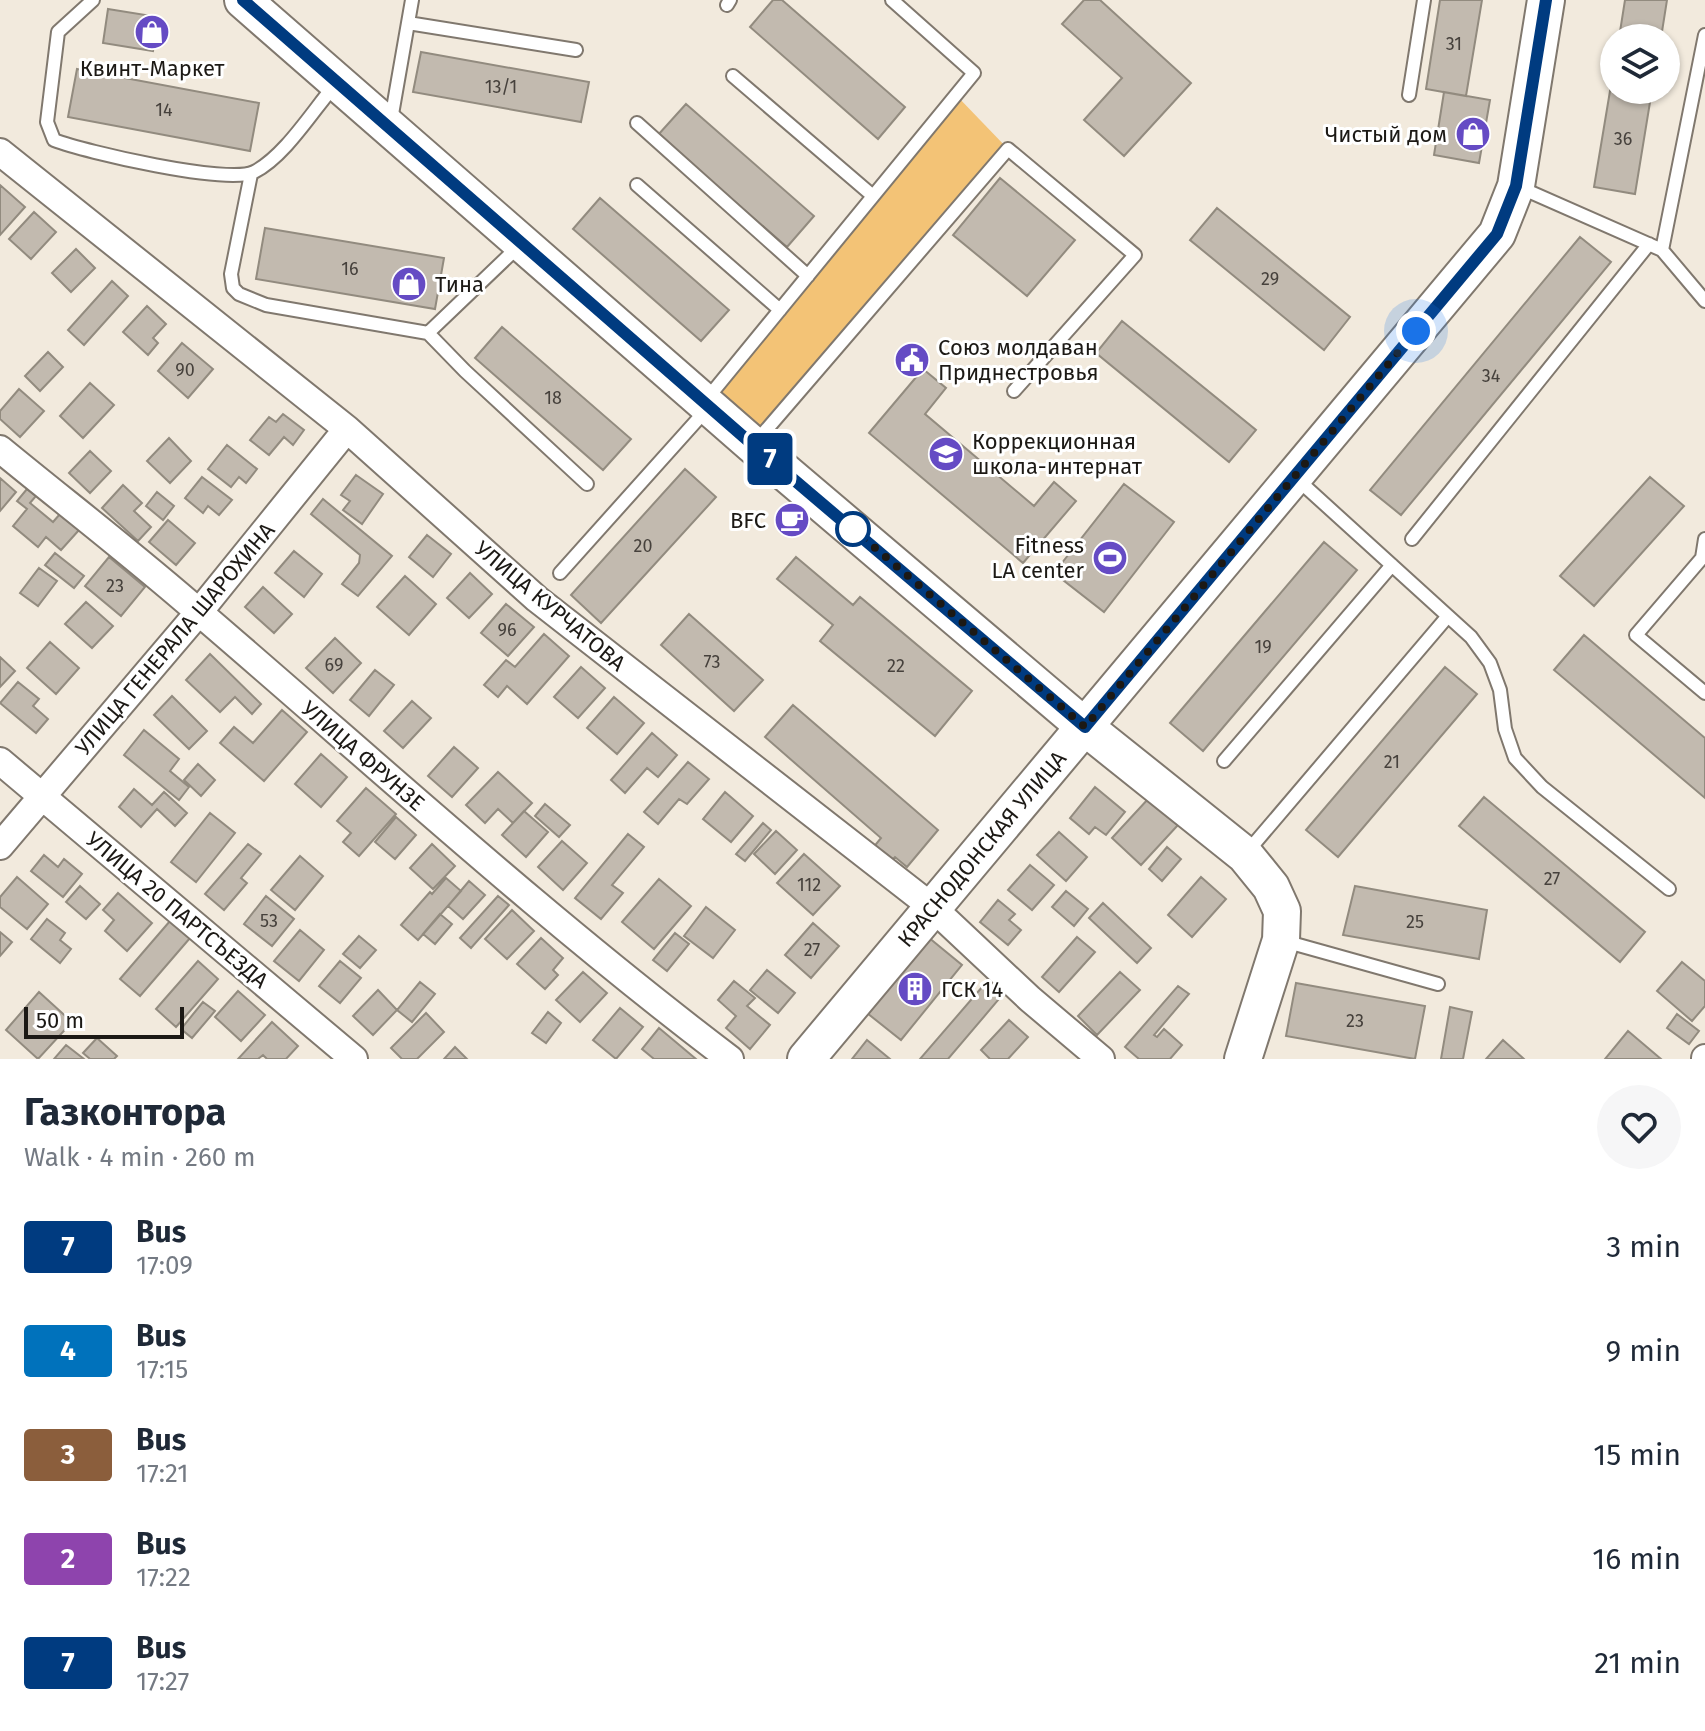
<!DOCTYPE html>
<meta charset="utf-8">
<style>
:root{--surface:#fff;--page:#f6f6f7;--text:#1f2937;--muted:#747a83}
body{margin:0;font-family:"Fira Sans",sans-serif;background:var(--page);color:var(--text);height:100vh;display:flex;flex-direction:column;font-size:30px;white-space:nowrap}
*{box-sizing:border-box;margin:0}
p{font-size:26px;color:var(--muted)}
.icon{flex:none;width:44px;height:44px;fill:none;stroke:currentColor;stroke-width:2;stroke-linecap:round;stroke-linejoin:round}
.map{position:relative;height:1059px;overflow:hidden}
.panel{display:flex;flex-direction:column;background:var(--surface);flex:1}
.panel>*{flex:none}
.badge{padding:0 16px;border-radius:6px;font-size:28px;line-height:52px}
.controls{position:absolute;left:1600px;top:24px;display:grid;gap:16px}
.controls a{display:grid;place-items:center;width:80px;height:80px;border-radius:50%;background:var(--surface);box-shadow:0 2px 6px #0004;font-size:40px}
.scale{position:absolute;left:24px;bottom:20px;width:160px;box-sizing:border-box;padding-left:8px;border:4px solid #1c1915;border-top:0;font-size:22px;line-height:28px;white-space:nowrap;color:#1c1915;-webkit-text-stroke:6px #fff;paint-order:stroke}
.you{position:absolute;width:40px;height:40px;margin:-20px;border:6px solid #fff;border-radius:50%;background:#1a73e8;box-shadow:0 0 0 12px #1a73e833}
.map>.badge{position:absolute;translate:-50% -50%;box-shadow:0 0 0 4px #fff}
.round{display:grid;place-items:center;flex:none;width:84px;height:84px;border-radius:42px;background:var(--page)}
.head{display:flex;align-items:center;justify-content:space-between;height:136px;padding:0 24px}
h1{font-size:38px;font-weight:700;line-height:60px}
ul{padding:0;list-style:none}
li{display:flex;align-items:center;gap:24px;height:104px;padding:0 24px}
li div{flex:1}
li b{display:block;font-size:30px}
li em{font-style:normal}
li .badge{min-width:88px;font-weight:700;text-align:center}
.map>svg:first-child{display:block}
</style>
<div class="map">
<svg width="1705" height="1059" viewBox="0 0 1705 1059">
<rect width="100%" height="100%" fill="#f2eadd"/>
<!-- green -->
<path fill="#f3c376" d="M 956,95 L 1008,149 L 753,445 L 704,402 Z"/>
<!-- building -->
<path fill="#c2baaf" stroke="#928b7f" stroke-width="2" d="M 773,0 L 782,0 L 905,107 L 878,139 L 750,27 Z
M 1084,0 L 1100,0 L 1191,83 L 1124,156 L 1084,120 L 1122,78 L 1062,24 Z
M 1440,0 L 1482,0 L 1466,96 L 1426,89 Z
M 1625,0 L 1667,0 L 1661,38 L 1619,38 Z
M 108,9 L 158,17 L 153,51 L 103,43 Z
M 421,52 L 589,82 L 581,122 L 413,92 Z
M 1614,67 L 1614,90 L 1652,90 L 1635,194 L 1594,187 Z
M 77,69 L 259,103 L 250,151 L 68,117 Z
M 1444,92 L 1490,100 L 1479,163 L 1434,155 Z
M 686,104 L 814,216 L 787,247 L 658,135 Z
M 1000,178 L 1075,240 L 1027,296 L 953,235 Z
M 0,185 L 25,207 L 0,235 Z
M 600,198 L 729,310 L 701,341 L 573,229 Z
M 1217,208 L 1350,317 L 1324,350 L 1190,240 Z
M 34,212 L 56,232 L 31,259 L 9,239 Z
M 265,228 L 444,258 L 435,309 L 256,279 Z
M 1580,237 L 1611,262 L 1401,515 L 1370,490 Z
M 76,249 L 95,268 L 71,292 L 52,273 Z
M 112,281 L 128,296 L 84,345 L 68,330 Z
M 147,306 L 166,324 L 153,338 L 158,343 L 148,355 L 123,332 Z
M 1122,321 L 1256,430 L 1229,462 L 1096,353 Z
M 502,327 L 631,439 L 603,470 L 475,358 Z
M 182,343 L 213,369 L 188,398 L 158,371 Z
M 48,352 L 63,367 L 40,391 L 25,376 Z
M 923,369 L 946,388 L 925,414 L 1034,506 L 1054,482 L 1076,501 L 1023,563 L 869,433 Z
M 90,383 L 114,405 L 83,438 L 60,416 Z
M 19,389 L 44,411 L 20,437 L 0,419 L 0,411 Z
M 283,414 L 304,430 L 293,445 L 284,437 L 269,455 L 250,440 L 269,417 L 276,422 Z
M 169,438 L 191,461 L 170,483 L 147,461 Z
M 227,445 L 257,469 L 246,483 L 239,477 L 231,487 L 208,469 Z
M 90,451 L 111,471 L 90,493 L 69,473 Z
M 685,469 L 716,497 L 601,623 L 571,595 Z
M 356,475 L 383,494 L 362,524 L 343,510 L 350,501 L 341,495 Z
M 202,477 L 232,500 L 219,515 L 208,506 L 203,513 L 185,498 Z
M 1650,477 L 1684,506 L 1594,606 L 1560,576 Z
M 0,478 L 16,492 L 0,511 Z
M 1124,484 L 1174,522 L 1104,612 L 1054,573 Z
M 123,485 L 142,503 L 134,511 L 151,527 L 138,541 L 102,508 Z
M 27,489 L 36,496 L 30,503 L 53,522 L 60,514 L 79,530 L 61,550 L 46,537 L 38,547 L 13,526 L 27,509 L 17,501 Z
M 157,492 L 174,506 L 163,520 L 146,506 Z
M 323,499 L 392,556 L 358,596 L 342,584 L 359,563 L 360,555 L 311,514 Z
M 168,520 L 195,543 L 176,565 L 149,542 Z
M 427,535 L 451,554 L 433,577 L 409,557 Z
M 1324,542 L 1357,570 L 1203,751 L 1170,723 Z
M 294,551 L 322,574 L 304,597 L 275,573 Z
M 55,553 L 84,576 L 74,588 L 45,565 Z
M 109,557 L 145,587 L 121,616 L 85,586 Z
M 796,557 L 853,605 L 860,597 L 972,691 L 935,736 L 820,641 L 833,625 L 777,579 Z
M 39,568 L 57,581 L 38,606 L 20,593 Z
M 470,573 L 492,594 L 469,618 L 447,598 Z
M 405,576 L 436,604 L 409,635 L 377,607 Z
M 263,587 L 292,614 L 274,633 L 245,607 Z
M 86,602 L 113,626 L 92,648 L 65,624 Z
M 506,604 L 534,627 L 508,656 L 481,633 Z
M 689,614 L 763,680 L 734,711 L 661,645 Z
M 544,634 L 569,656 L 527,704 L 507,686 L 498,697 L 484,685 L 506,660 L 515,667 Z
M 1584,635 L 1705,738 L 1705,798 L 1554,670 Z
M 335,638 L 361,663 L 333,693 L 306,668 Z
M 50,642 L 79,668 L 56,694 L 27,668 Z
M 210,654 L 261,704 L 252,714 L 235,697 L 220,712 L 186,680 Z
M 0,657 L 15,671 L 0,687 Z
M 581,667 L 605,688 L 578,718 L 554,697 Z
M 1445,667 L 1477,694 L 1338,857 L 1306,830 Z
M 375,670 L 394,685 L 369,716 L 350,700 Z
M 18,682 L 39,699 L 33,706 L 48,719 L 36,733 L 0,703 Z
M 172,696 L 207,731 L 189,749 L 154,715 Z
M 614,697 L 644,723 L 617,754 L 587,728 Z
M 412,701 L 431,718 L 403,748 L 384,731 Z
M 793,705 L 938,830 L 907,867 L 895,857 L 889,863 L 872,849 L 881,838 L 765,737 Z
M 282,710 L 307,732 L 264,781 L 220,743 L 234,727 L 253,743 Z
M 144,730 L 179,759 L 170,771 L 189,787 L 179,800 L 124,755 Z
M 652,733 L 677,755 L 658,777 L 647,768 L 625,793 L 611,780 Z
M 454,747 L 478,768 L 452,797 L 428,776 Z
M 321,754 L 347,777 L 321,807 L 295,784 Z
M 688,762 L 709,779 L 687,804 L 679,799 L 658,824 L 644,812 Z
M 198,764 L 215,780 L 201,796 L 184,780 Z
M 498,772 L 532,803 L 513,823 L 498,809 L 485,823 L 466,805 Z
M 1095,787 L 1125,812 L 1106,835 L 1095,827 L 1089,834 L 1070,818 Z
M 366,788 L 396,814 L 359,856 L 343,842 L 351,833 L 337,821 Z
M 134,789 L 152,805 L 164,792 L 187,813 L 175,826 L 157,809 L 141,827 L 119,807 Z
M 725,792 L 753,816 L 731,842 L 703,819 Z
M 1484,797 L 1645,932 L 1620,962 L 1459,826 Z
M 1149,798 L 1178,825 L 1141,865 L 1112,838 Z
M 545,804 L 570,825 L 559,837 L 535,816 Z
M 524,811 L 548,832 L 526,857 L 502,835 Z
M 210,813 L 235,833 L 196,882 L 171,862 Z
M 396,817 L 416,835 L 395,859 L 375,842 Z
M 763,823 L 771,830 L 745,861 L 736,854 Z
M 776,831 L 797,850 L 775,874 L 754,854 Z
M 1059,832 L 1087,857 L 1066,881 L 1037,855 Z
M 628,834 L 644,847 L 612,885 L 623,893 L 601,919 L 575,898 Z
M 562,841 L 587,863 L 563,890 L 538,867 Z
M 248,844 L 261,854 L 241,878 L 247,883 L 224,910 L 205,894 Z
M 432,844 L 455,866 L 433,889 L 410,868 Z
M 1167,847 L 1181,859 L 1162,881 L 1149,869 Z
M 804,854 L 840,886 L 813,915 L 777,883 Z
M 44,855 L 58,867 L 64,859 L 82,874 L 63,897 L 31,871 Z
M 300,856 L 323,876 L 295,910 L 271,890 Z
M 1030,865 L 1054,885 L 1032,910 L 1008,890 Z
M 17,877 L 48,904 L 27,929 L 0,907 L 0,897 Z
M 1201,877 L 1226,899 L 1192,937 L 1168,915 Z
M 446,878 L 461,891 L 418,940 L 401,925 L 430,892 L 432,894 Z
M 659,879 L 691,906 L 654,949 L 622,922 Z
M 469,881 L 485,895 L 463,919 L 448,906 Z
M 80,886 L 100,904 L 86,919 L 66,902 Z
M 1355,886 L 1487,910 L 1479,959 L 1343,935 Z
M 1066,891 L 1088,909 L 1074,926 L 1052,907 Z
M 118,893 L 152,923 L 127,951 L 105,931 L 114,920 L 103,910 Z
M 266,896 L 294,919 L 272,946 L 244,924 Z
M 498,896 L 509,905 L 471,948 L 460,938 Z
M 998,900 L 1015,914 L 1009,920 L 1021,930 L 1008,945 L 980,922 Z
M 1103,903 L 1151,948 L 1137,963 L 1089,918 Z
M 706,907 L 735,930 L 713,958 L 684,936 Z
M 512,910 L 534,931 L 507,959 L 485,939 Z
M 440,914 L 452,924 L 435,944 L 423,934 Z
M 47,919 L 65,933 L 60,940 L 71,949 L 60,963 L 31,939 Z
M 170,921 L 190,938 L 140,996 L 120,979 Z
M 813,923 L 839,946 L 811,978 L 785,955 Z
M 300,930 L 324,950 L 299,981 L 274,961 Z
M 0,932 L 12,942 L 0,956 Z
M 675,933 L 689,944 L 667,971 L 653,960 Z
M 359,936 L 376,950 L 360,968 L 343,954 Z
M 928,937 L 962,965 L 901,1040 L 867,1013 Z
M 1077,937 L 1095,952 L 1059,992 L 1042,977 Z
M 541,938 L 563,958 L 553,970 L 558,975 L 545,989 L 517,964 Z
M 198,961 L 218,979 L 176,1027 L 156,1009 Z
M 340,961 L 361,978 L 340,1003 L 319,986 Z
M 1682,962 L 1705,981 L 1705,1006 L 1692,1021 L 1657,991 Z
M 767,970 L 795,993 L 778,1013 L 750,990 Z
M 583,972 L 607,993 L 580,1022 L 556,1000 Z
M 1120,972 L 1140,990 L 1097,1035 L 1078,1016 Z
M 734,981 L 755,998 L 747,1006 L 770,1025 L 750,1049 L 726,1028 L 736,1016 L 718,1000 Z
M 420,982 L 435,994 L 412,1022 L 397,1010 Z
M 1296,983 L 1425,1006 L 1415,1059 L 1286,1036 Z
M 983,986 L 999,999 L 948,1059 L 920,1059 Z
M 1178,986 L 1189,994 L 1154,1035 L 1157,1037 L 1164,1029 L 1182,1045 L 1170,1059 L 1139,1059 L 1125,1047 Z
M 378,990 L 397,1010 L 373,1035 L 353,1016 Z
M 238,991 L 265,1015 L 241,1041 L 215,1017 Z
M 39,992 L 72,1022 L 38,1059 L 6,1030 Z
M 203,1002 L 215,1011 L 192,1038 L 181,1029 Z
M 1450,1007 L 1472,1012 L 1463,1059 L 1441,1059 Z
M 620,1008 L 643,1027 L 616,1059 L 593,1040 Z
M 548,1012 L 561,1023 L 546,1043 L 532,1033 Z
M 426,1013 L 444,1032 L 417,1059 L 402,1059 L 391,1048 Z
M 1677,1014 L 1699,1031 L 1689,1044 L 1667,1028 Z
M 1009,1020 L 1028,1037 L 1008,1059 L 990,1059 L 981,1050 Z
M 272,1022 L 298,1046 L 286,1059 L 267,1059 L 263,1055 L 258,1059 L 238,1059 Z
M 659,1028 L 696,1059 L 654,1059 L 642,1049 Z
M 1628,1031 L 1661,1059 L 1605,1059 Z
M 97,1038 L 117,1056 L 114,1059 L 90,1059 L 83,1053 Z
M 867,1040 L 890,1059 L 852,1059 Z
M 1503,1040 L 1524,1059 L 1486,1059 Z
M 66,1045 L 84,1059 L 54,1059 Z
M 455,1047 L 467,1059 L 444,1059 Z"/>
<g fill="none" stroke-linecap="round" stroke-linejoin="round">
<defs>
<path id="lane" d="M 93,0 L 58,32 L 47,122 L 54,140 C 85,152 228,185 254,172 C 284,157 312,112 334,86
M 727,5 L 730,0
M 408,23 L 576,50
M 733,76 L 873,196
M 1409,95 L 1424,0
M 391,120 L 412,0
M 637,123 L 808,276
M 251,174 L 231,274 L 233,288 L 239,294 L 266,305 L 428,333 L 520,245
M 637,185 L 780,310
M 1519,187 L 1662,250 L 1705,301
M 1662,250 L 1705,35
M 428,333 L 465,371 L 587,484
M 706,400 L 974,73 L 892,0
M 755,443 L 1008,149 L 1135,255 L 1014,391
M 1297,479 L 1471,637 L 1490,663 L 1500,690 L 1505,729 L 1515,758 L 1542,787 L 1669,889
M 1412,539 L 1649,244
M 1705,539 L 1702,558 L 1636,635 L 1705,693
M 560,573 L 707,409
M 1224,761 L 1392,565
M 1248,851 L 1448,616
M 1284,941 L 1438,984"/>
<path id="street" d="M 0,152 L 347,429 L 537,599 L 932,907 L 1030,999 L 1101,1059
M 0,449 C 67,504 136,557 201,614 C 376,764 546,920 730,1059
M 0,761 L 354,1059
M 0,846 L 199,612 L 347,429
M 1705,1059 L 1705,1058"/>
<path id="secondary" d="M 243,0 L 753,445 L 1085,727 L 1245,855 L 1271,887 L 1282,911 L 1281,940 L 1243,1059
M 806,1059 L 1497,234 L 1516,186 L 1546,0"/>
</defs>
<!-- lane casing -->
<use href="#lane" stroke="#80786e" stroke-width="16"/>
<!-- street casing -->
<use href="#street" stroke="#80786e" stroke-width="30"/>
<!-- secondary casing -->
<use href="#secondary" stroke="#80786e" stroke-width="40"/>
<!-- lane -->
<use href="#lane" stroke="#fff" stroke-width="12"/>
<!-- street -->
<use href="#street" stroke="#fff" stroke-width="26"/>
<!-- secondary -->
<use href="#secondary" stroke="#fff" stroke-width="36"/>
</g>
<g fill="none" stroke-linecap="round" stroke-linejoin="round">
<defs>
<path id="line" d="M 243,0 L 753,445 L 1085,727 L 1497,234 L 1516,186 L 1546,0"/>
</defs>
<!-- line casing -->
<use href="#line" stroke="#fff" stroke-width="18"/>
<!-- line -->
<use href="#line" stroke="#003b80" stroke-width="12"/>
<!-- walk -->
<path stroke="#1c1915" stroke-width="8" stroke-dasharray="0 14.4" d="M 853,529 L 1085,727 L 1416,331"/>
</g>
<!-- icons -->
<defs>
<symbol id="shop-disc" viewBox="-11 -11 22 22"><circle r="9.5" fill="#654bc4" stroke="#fff"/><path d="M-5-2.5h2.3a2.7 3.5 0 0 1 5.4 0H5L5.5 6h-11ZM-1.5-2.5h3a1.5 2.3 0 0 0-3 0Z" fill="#fff"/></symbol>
<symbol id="civic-disc" viewBox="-11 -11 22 22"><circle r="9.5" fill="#654bc4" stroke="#fff"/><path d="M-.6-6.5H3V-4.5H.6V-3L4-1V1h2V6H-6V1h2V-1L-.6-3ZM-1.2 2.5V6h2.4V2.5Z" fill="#fff"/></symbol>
<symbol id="school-disc" viewBox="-11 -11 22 22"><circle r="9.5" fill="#654bc4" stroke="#fff"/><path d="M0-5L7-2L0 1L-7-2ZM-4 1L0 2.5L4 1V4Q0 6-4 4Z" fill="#fff"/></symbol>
<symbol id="cafe-disc" viewBox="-11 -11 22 22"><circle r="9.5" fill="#654bc4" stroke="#fff"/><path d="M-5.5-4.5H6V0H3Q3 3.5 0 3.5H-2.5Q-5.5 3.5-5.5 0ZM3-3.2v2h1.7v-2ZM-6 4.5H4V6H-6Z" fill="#fff"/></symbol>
<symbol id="stadium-disc" viewBox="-11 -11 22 22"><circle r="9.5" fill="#654bc4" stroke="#fff"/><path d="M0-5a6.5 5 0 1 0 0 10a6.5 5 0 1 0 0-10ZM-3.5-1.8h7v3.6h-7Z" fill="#fff"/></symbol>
<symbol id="building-disc" viewBox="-11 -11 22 22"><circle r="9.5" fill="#654bc4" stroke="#fff"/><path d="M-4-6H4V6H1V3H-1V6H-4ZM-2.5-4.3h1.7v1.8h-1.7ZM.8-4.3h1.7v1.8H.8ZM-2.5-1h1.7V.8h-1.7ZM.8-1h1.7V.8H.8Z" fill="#fff"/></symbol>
</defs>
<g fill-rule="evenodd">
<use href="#shop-disc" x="132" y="12" width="40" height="40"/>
<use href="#shop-disc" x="1453" y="114" width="40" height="40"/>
<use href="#shop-disc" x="389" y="264" width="40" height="40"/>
<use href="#civic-disc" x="892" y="340" width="40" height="40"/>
<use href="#school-disc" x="926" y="434" width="40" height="40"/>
<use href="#cafe-disc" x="772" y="500" width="40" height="40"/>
<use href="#stadium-disc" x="1090" y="538" width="40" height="40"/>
<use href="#building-disc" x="895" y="969" width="40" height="40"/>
</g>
<!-- markers -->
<circle fill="#fff" stroke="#003b80" stroke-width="4" cx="853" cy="529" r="16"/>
<g text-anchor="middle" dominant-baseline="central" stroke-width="6" stroke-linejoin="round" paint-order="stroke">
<!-- number labels -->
<g font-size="18" fill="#46413c">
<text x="1454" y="44">31</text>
<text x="501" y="87">13/1</text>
<text x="164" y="110">14</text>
<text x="1623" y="139">36</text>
<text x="350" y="269">16</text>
<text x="1270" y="279">29</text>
<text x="185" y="370">90</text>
<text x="1491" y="376">34</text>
<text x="553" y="398">18</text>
<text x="643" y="546">20</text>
<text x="115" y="586">23</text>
<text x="507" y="630">96</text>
<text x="1263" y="647">19</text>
<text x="712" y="662">73</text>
<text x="334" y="665">69</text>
<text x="896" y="666">22</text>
<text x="1392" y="762">21</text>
<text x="1552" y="879">27</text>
<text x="809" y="885">112</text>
<text x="269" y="921">53</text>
<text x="1415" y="922">25</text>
<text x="812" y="950">27</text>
<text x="1355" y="1021">23</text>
</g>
<!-- poi labels -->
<g font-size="22" fill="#1c1915" stroke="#fff" text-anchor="start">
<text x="152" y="68" text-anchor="middle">Квинт-Маркет</text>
<text x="1447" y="134" text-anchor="end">Чистый дом</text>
<text x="435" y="284">Тина</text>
<text x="938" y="347">Союз молдаван<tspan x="938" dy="25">Приднестровья</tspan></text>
<text x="972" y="441">Коррекционная<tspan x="972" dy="25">школа-интернат</tspan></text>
<text x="766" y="520" text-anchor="end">BFC</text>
<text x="1084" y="545" text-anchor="end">Fitness<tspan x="1084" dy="25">LA center</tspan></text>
<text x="941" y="989">ГСК 14</text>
</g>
<!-- street labels -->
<g font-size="22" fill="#1c1915" stroke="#fff">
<text transform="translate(550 606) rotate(40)">УЛИЦА КУРЧАТОВА</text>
<text transform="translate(175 639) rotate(-50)">УЛИЦА ГЕНЕРАЛА ШАРОХИНА</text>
<text transform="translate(363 756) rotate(41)">УЛИЦА ФРУНЗЕ</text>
<text transform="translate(982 849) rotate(-50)">КРАСНОДОНСКАЯ УЛИЦА</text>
<text transform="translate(177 910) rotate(40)">УЛИЦА 20 ПАРТСЪЕЗДА</text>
</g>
</g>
</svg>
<div class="controls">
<a><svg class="icon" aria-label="layers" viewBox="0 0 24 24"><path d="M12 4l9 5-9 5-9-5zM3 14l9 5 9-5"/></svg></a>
</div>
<div class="scale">50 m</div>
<div class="you" style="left:1416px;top:331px"></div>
<b class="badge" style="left:770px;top:459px;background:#003b80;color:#fff">7</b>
</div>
<section class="panel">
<div class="head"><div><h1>Газконтора</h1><p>Walk · 4 min · 260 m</p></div><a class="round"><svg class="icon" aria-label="heart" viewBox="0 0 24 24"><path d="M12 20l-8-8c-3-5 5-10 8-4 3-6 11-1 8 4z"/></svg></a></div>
<ul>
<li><span class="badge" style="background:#003b80;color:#fff">7</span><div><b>Bus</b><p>17:09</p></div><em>3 min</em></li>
<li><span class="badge" style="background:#0072bc;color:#fff">4</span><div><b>Bus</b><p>17:15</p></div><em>9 min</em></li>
<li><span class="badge" style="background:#8b5e3c;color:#fff">3</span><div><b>Bus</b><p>17:21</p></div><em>15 min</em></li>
<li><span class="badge" style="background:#8e44ad;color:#fff">2</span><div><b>Bus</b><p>17:22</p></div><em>16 min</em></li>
<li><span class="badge" style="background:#003b80;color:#fff">7</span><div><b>Bus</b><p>17:27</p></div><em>21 min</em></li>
</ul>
</section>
